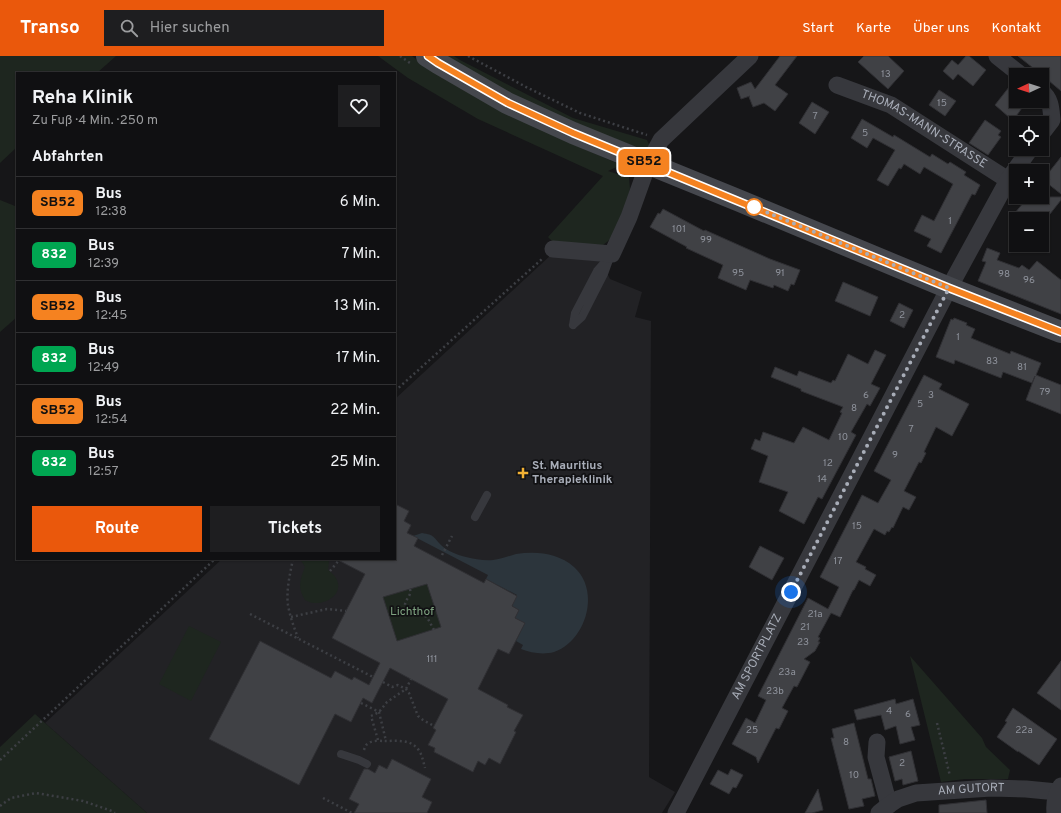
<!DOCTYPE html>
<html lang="de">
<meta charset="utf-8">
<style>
:root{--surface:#101012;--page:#1e1e20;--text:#f1f3f6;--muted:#9c9d9f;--line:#303032;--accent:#ea580c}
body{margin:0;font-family:Overpass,sans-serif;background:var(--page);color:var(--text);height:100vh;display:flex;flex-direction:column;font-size:15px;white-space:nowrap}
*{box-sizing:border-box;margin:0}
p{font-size:13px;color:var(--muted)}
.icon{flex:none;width:22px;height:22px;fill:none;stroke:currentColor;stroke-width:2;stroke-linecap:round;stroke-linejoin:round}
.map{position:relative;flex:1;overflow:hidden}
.side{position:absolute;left:16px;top:16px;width:380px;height:488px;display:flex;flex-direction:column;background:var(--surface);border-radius:0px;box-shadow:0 1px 3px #0004,0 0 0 1px var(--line)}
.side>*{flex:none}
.badge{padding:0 8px;border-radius:6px;font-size:14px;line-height:26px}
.needle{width:26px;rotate:266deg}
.buttons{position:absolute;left:1009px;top:12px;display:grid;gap:8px}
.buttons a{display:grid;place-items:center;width:40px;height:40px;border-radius:0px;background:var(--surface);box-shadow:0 1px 3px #0004,0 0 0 1px var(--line);font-size:20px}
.you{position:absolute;width:20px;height:20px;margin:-10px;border:3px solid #fff;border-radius:50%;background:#1a73e8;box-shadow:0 0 0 6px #1a73e833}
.map>.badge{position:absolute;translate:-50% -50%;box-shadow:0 0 0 2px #fff}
h2{padding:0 16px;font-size:15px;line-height:36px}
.round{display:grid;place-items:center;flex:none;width:42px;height:42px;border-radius:0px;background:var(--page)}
.summary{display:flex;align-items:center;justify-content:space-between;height:68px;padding:0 16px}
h1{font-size:19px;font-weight:700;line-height:30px}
.cta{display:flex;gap:8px;margin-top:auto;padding:8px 16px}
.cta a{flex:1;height:46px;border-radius:0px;background:var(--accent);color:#fff;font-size:16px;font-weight:700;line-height:46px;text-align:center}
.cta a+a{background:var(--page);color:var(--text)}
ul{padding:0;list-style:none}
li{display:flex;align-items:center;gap:12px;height:52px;padding:0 16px;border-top:1px solid var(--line)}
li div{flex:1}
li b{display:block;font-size:15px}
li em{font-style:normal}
li .badge{min-width:44px;font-weight:700;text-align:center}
header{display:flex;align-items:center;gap:24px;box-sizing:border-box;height:56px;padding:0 20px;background:var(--accent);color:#fff}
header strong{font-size:19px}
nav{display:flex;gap:22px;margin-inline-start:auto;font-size:14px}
.search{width:280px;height:36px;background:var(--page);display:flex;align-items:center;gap:10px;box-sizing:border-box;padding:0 14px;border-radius:0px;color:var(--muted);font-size:15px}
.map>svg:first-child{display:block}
</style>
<header>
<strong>Transo</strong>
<div class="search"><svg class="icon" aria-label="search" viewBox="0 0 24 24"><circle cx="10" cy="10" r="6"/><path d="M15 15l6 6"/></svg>Hier suchen</div>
<nav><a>Start</a><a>Karte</a><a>Über uns</a><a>Kontakt</a></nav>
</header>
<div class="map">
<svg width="1061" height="757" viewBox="0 0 1061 757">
<rect width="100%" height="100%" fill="#161618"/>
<!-- built -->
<path fill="#222225" d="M 552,198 L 599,201 L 610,223 L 642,236 L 635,261 L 651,265 L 649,721 L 675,736 L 662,757 L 147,757 L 45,667 L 222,503 L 395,503 L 395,343 Z"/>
<!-- green -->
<path fill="#1e261f" d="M 0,0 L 116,0 L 97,17 L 17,17 L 17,91 L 0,107 Z
M 378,0 L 412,0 L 421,7 L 561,83 L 621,109 L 608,115 L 620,119 L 629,121 L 630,133 L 627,146 L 612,182 L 603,189 L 555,188 L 548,181 L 603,120 L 478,63 L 408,22 Z
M 445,0 L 454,0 L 460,4 L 573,62 L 647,84 L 650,91 L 639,92 L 557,61 L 516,44 Z
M 0,144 L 15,150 L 17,149 L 17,261 L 0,276 Z
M 300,503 L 328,503 L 329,505 L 328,514 C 331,516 335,520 337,524 C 343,538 327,548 314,547 C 311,547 308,545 305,544 C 297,531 300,524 305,511 Z
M 427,528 L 441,571 L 397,585 L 383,541 Z
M 189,570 L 221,586 L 191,645 L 159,628 Z
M 910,600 L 982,682 L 986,691 L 1010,714 L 1008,723 L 965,723 L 941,726 Z
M 35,658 L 45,667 L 147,757 L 0,757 L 0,691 Z"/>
<!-- water -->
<path fill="#2c353c" d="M 422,477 C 435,479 433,481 441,489 C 447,495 458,499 466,501 C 474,503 485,505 493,504 C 501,503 509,500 516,498 C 537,495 558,497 574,511 C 601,535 586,585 554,596 C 543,599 531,597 521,593 L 523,589 L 516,585 L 525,567 L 515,562 L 519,554 L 512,550 L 517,539 L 486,523 L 488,519 L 413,480 Z"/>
<!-- building -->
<path fill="#404145" stroke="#303034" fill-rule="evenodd" d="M 780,0 L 797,0 L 775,29 L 788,38 L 775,55 L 764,47 L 753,51 L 749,41 L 750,40 L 741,43 L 737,32 L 751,26 L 755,33 Z
M 864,0 L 888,0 L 904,15 L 888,33 L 858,6 Z
M 966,0 L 969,0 L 986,14 L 973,30 L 958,18 L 953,24 L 943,15 L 952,4 L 958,9 Z
M 1018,0 L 1061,0 L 1061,35 L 1042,19 Z
M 1013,26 L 1016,27 L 1016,45 L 1027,45 L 1014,63 L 1011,60 L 1010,62 L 995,49 Z
M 939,34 L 956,45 L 945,60 L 929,49 Z
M 812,46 L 829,56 L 815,78 L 799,67 Z
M 862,63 L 893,81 L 894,79 L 930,101 L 932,98 L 948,108 L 950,106 L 966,116 L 964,119 L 980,129 L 975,139 L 972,138 L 941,197 L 927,190 L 931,183 L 914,175 L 922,159 L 934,165 L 953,128 L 924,111 L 920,118 L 904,108 L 901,113 L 899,112 L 888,130 L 877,124 L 895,94 L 873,82 L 867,92 L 851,82 Z
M 985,64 L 1001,75 L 998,79 L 1001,81 L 988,99 L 969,87 Z
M 1061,101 L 1061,138 L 1047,127 L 1050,123 L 1046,120 Z
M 1028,141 L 1061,141 L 1061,144 L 1046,163 L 1010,163 Z
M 663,153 L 704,175 L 705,174 L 770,203 L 800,214 L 794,229 L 791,228 L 788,235 L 774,229 L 773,232 L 750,224 L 746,234 L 718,222 L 723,209 L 686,192 L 687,191 L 650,171 L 658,157 L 660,158 Z
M 987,192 L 1000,197 L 997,204 L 1019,212 L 1022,209 L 1029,214 L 1037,205 L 1061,224 L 1061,258 L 978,225 L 986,206 L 982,205 Z
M 843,226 L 878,241 L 870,260 L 835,245 Z
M 899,247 L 913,254 L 904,272 L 890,265 Z
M 954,262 L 967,267 L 966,269 L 975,273 L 971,282 L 1010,298 L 1011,295 L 1041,307 L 1036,319 L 1061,329 L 1061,358 L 1026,344 L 1035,320 L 1032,327 L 1003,316 L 1001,322 L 955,304 L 954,308 L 936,301 L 951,263 L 953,264 Z
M 875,294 L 886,299 L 871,328 L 880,332 L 870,350 L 867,348 L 851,376 L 856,379 L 822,443 L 818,441 L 804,468 L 779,455 L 788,436 L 759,426 L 768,400 L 751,393 L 755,383 L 760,385 L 763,376 L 794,387 L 803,371 L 829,384 L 842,357 L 840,356 L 843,351 L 801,335 L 801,333 L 771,321 L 775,311 L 797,320 L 799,315 L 831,327 L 833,324 L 835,325 L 848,298 L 868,308 Z
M 924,319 L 942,328 L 939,333 L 969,348 L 952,380 L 936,371 L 924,396 L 926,397 L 921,407 L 919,406 L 904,435 L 916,441 L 909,454 L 903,451 L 893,472 L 892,471 L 889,476 L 887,475 L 885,479 L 874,473 L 856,506 L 866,511 L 865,513 L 876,519 L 870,530 L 859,524 L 854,534 L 853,534 L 840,561 L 831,557 L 818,581 L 820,582 L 818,586 L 820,586 L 815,595 L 804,603 L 810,606 L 797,631 L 794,630 L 782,652 L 788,655 L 779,673 L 776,672 L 758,707 L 756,701 L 732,688 L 746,662 L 755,667 L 766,644 L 758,640 L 808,542 L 828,553 L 839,531 L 820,521 L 862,439 L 878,447 L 891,424 L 874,415 Z
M 395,448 L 409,455 L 404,465 L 411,469 L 407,477 L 418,482 L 414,490 L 484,527 L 486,523 L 517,540 L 512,550 L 519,554 L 515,562 L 525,567 L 509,598 L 498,593 L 478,633 L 508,649 L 507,651 L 523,659 L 514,675 L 516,676 L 500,708 L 489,702 L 485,709 L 478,705 L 473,716 L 434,696 L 435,692 L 428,689 L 436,674 L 433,672 L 448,643 L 390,612 L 372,647 L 363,642 L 351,666 L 335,658 L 299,729 L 209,683 L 260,585 L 331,622 L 335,615 L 352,624 L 354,621 L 369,629 L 380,607 L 332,582 L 365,518 L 336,503 L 395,503 ZM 427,528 L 441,571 L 397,585 L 383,541 Z
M 760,490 L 784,502 L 772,524 L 749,511 Z
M 1061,605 L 1061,654 L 1037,637 Z
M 895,643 L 896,648 L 913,643 L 920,669 L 911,671 L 915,684 L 900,688 L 896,670 L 885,674 L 881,659 L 857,664 L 854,654 Z
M 1013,652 L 1057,683 L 1039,709 L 1018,695 L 1018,696 L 997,681 L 1007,666 L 1005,665 Z
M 854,667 L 868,723 L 871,723 L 875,740 L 862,743 L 864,750 L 849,753 L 831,682 L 834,682 L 832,673 Z
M 911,695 L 918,725 L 903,729 L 902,723 L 895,725 L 889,701 Z
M 392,703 L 431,723 L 422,741 L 432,746 L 427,757 L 354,757 L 359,748 L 349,743 L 364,713 L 368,713 L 375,717 L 379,709 L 387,713 Z
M 731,713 L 743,719 L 736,732 L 733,731 L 729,738 L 710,728 L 718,714 L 728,719 Z
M 818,733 L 823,754 L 812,757 L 805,757 Z
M 986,744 L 987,757 L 939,757 L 939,749 Z"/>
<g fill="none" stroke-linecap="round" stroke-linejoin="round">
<!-- path -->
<path stroke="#3d3f44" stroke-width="2.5" stroke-dasharray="2 3" stroke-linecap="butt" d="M 400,0 L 410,7
M 468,0 L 528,32 L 580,57 L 647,79
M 395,335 L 542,203
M 442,499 L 452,480
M 293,503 C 290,518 286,534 288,549 C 290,561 294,571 298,582
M 330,515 L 340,503
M 410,533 C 412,540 405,543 405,549 L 421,559 L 427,561 L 434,574
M 250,558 L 373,621
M 291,561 L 327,553 L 346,555
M 383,626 L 392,631 L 398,629 L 406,633 L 409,637 L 418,660 L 423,664 L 434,670
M 361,647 L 379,656 L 386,685
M 937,667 L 950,720
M 378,684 L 371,660 L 379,656 L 387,646 L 406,633 L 411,623
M 364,694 C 365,691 366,688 369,687 C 373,684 380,685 384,685 C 395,685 409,683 417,692 C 422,697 423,705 425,712
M 0,704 L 215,503
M 323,742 L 352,757
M 0,750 L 11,742 L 36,737 L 83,745 L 112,755 L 115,757"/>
<!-- lane -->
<path stroke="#37383d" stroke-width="8" d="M 573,269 L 575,257 L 597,215 L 611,199
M 573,269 L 582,261 L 604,218 L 609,204
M 475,461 L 487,439
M 341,698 L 359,704 L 367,708"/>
<!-- street -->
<g stroke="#37383d" stroke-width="17">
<path d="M 997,0 L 1021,19"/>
<path id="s1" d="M 837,29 L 891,49 L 1008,124"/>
<path d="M 1042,36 C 1051,43 1051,53 1052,64 L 1042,77"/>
<path d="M 553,193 L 612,198 L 629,161 L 648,108 L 661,84 L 750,0"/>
<path d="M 877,686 L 876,701 L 889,749"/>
<path id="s2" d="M 676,757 L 949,232 L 1008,124 L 1030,93"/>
<path id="s3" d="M 879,757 L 889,749 L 898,743 L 916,737 L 991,732 L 1026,733 L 1057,736"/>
<path d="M 1055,757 C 1054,747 1056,738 1061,730"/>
</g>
<!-- secondary -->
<path stroke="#45474d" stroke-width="22" d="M 427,0 L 438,7 L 507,47 L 573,77 L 740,145 L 949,232 L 1061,276"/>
</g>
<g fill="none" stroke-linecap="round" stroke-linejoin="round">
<defs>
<path id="line" d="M 428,0 L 438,7 L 508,47 L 573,77 L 740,146 L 949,232 L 1061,276"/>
</defs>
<!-- line casing -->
<use href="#line" stroke="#fff" stroke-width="9"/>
<!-- line -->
<use href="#line" stroke="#f58220" stroke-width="6"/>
<!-- walk -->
<path stroke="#a8adb8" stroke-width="4" stroke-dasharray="0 7.2" d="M 754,151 L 949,232 L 791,536"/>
</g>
<!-- markers -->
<circle fill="#fff" stroke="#f58220" stroke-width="2" cx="754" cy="151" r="8"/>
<path fill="#f2b134" stroke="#111113" stroke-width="1.5" d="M521 411h4v4h4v4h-4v4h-4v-4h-4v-4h4z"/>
<g text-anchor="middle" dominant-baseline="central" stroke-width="3.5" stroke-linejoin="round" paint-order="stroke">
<!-- number labels -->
<g font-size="10" fill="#8e929b">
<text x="886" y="18">13</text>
<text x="942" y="47">15</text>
<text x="815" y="60">7</text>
<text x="865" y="77">5</text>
<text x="950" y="165">1</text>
<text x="679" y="173">101</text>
<text x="706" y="184">99</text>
<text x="738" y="217">95</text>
<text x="780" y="217">91</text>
<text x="1004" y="218">98</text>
<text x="1029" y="224">96</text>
<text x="902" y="259">2</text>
<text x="958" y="281">1</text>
<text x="992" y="305">83</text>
<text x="1022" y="311">81</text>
<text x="1045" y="336">79</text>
<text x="866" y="339">6</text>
<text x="931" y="339">3</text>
<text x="920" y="348">5</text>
<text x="854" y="352">8</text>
<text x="911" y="373">7</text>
<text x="843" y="381">10</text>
<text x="895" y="399">9</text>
<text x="828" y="407">12</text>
<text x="822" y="423">14</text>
<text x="857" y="470">15</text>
<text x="838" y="505">17</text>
<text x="815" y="558">21a</text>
<text x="805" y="571">21</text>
<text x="803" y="586">23</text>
<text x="432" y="603">111</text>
<text x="787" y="616">23a</text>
<text x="775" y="635">23b</text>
<text x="889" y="655">4</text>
<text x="908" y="658">6</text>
<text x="752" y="674">25</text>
<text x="1024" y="674">22a</text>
<text x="846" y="686">8</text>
<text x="902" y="707">2</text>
<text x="854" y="719">10</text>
</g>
<!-- street labels -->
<g font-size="12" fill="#a8adb8" stroke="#111113">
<text stroke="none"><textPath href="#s1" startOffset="98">THOMAS-MANN-STRASSE</textPath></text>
<text stroke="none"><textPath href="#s2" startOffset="176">AM SPORTPLATZ</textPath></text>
<text stroke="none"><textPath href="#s3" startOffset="98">AM GUTORT</textPath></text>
</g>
<!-- poi labels -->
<g font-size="12" font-weight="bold" fill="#a8adb8" stroke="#111113" text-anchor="start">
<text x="532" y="410">St. Mauritius<tspan x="532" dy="14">Therapieklinik</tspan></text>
</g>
<!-- park labels -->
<g font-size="12" fill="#7fa381" stroke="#111113">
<text x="412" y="556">Lichthof</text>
</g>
</g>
</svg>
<div class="buttons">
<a><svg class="needle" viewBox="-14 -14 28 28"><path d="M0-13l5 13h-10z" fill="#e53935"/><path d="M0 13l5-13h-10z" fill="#9c9d9f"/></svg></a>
<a><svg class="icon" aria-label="locate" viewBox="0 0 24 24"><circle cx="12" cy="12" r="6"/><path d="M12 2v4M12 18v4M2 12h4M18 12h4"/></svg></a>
<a>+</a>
<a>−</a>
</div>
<div class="you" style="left:791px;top:536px"></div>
<b class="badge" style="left:644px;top:106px;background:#f58220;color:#111">SB52</b>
<section class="side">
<div class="summary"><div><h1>Reha Klinik</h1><p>Zu Fuß · 4 Min. · 250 m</p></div><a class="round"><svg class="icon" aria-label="heart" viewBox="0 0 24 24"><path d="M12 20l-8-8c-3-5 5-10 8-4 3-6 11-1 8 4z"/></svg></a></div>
<h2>Abfahrten</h2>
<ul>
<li><span class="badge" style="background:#f58220;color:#111">SB52</span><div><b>Bus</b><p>12:38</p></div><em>6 Min.</em></li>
<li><span class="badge" style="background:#00a651;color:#fff">832</span><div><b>Bus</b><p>12:39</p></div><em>7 Min.</em></li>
<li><span class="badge" style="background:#f58220;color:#111">SB52</span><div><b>Bus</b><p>12:45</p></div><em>13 Min.</em></li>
<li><span class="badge" style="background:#00a651;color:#fff">832</span><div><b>Bus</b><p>12:49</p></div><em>17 Min.</em></li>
<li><span class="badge" style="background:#f58220;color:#111">SB52</span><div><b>Bus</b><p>12:54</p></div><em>22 Min.</em></li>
<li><span class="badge" style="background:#00a651;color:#fff">832</span><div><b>Bus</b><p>12:57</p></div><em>25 Min.</em></li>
</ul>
<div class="cta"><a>Route</a><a>Tickets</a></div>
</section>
</div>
